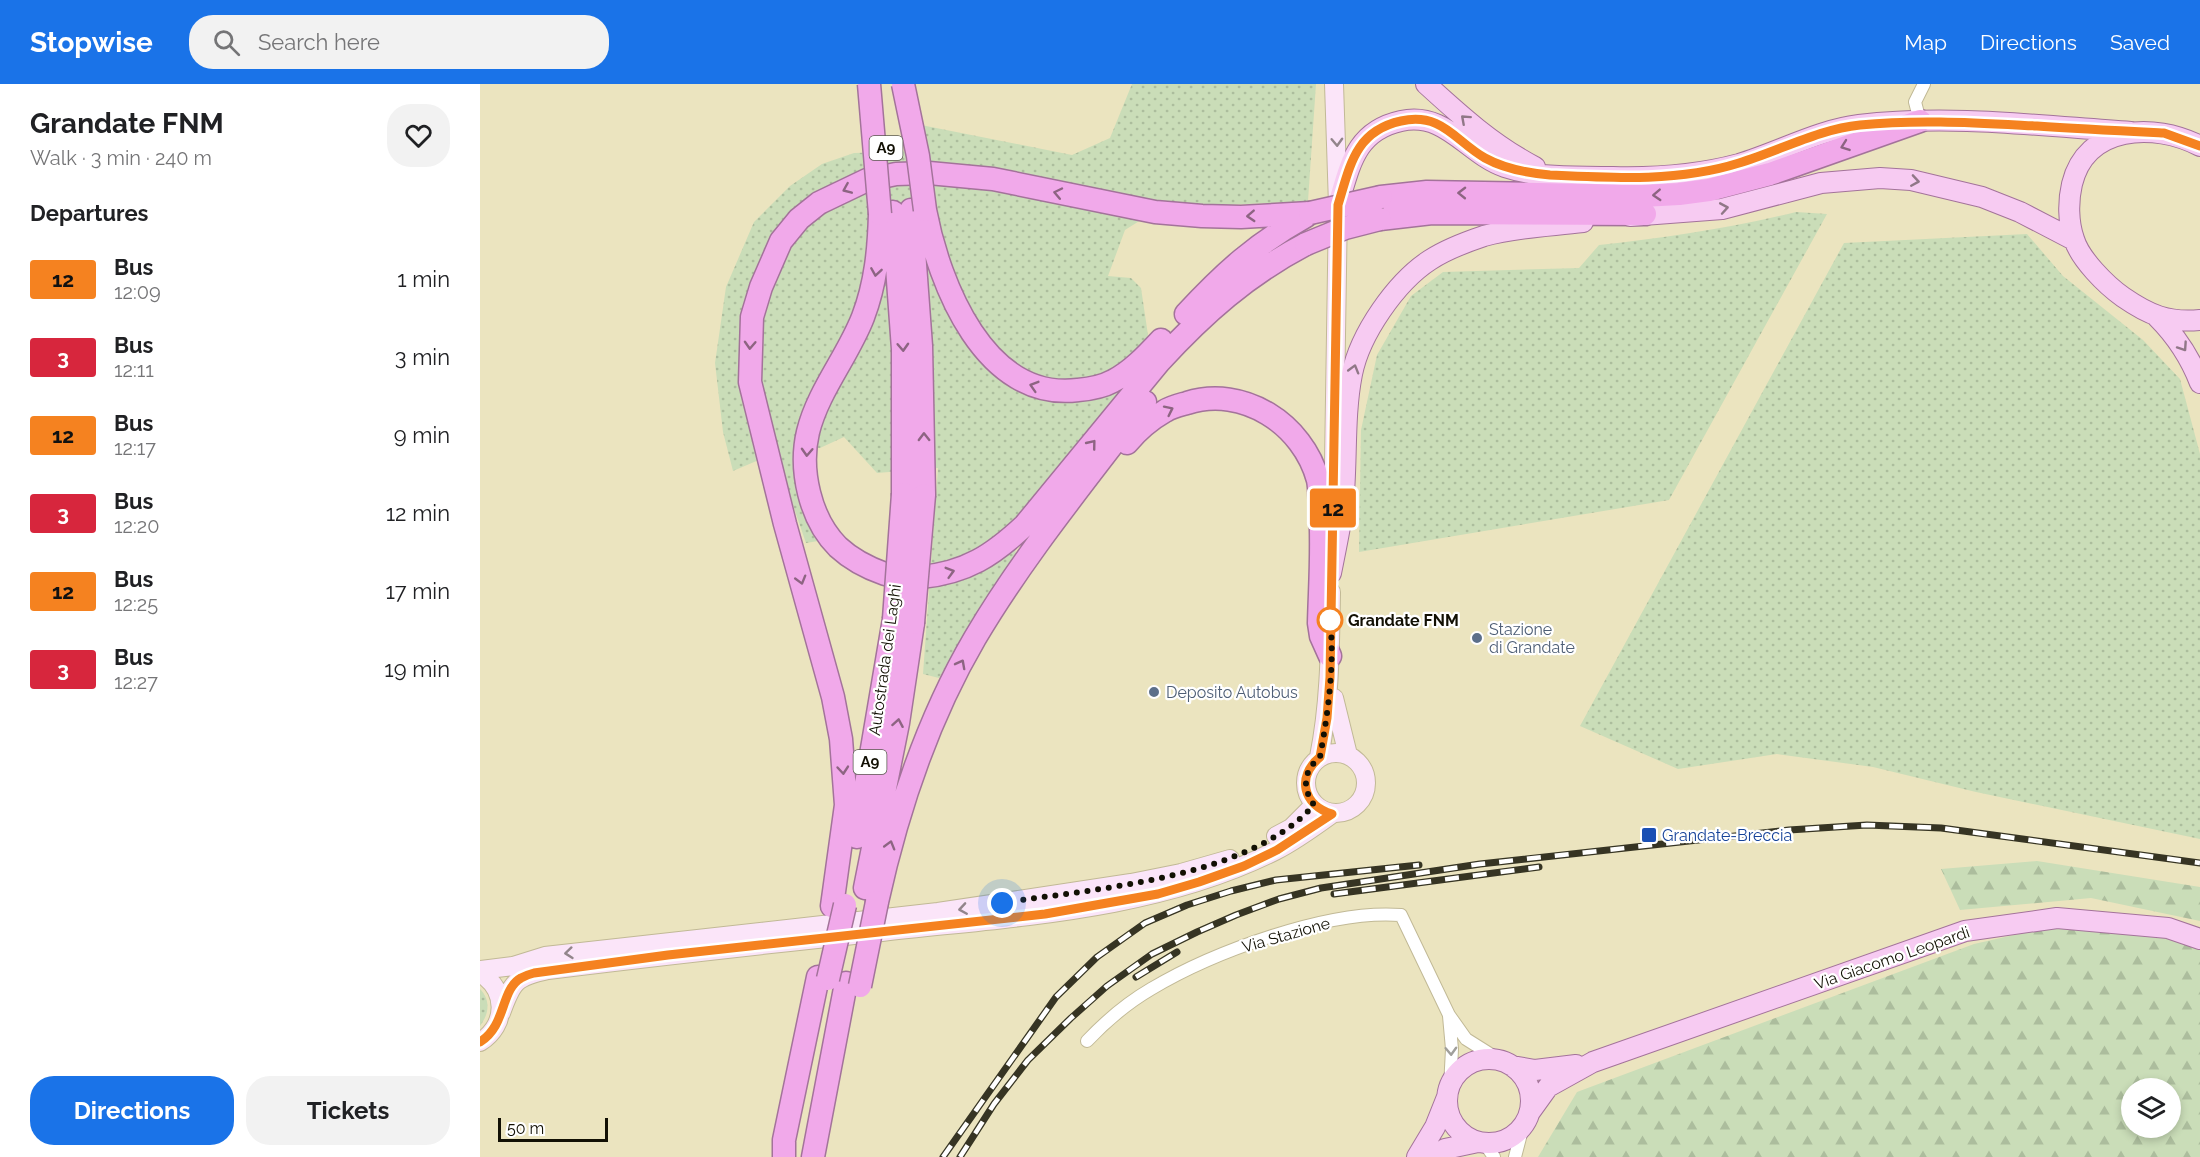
<!DOCTYPE html>
<meta charset="utf-8">
<style>
:root{--surface:#fff;--page:#f2f2f2;--text:#202124;--muted:#757577;--accent:#1a73e8}
body{margin:0;font-family:Raleway,sans-serif;background:var(--page);color:var(--text);height:100vh;display:flex;flex-direction:column;font-size:22px;white-space:nowrap}
*{box-sizing:border-box;margin:0}
p{font-size:20px;color:var(--muted)}
.icon{flex:none;width:33px;height:33px;fill:none;stroke:currentColor;stroke-width:2;stroke-linecap:round;stroke-linejoin:round}
.map{position:relative;flex:1;overflow:hidden}
.panel{display:flex;flex-direction:column;background:var(--surface);width:480px}
.panel>*{flex:none}
.badge{padding:0 12px;border-radius:4px;font-size:21px;line-height:39px}
.fabs{position:absolute;left:1641px;top:994px;display:grid;gap:12px}
.fabs a{display:grid;place-items:center;width:60px;height:60px;border-radius:50%;background:var(--surface);box-shadow:0 3px 9px #0003;font-size:30px}
.scale{position:absolute;left:18px;bottom:15px;width:110px;box-sizing:border-box;padding-left:6px;border:3px solid #121004;border-top:0;font-size:16px;line-height:21px;white-space:nowrap;color:#121004;-webkit-text-stroke:4px #fff;paint-order:stroke}
.you{position:absolute;width:30px;height:30px;margin:-15px;border:4px solid #fff;border-radius:50%;background:#1a73e8;box-shadow:0 0 0 9px #1a73e833}
.map>.badge{position:absolute;translate:-50% -50%;box-shadow:0 0 0 3px #fff}
h2{padding:0 30px;font-size:22px;line-height:54px}
.round{display:grid;place-items:center;flex:none;width:63px;height:63px;border-radius:24px;background:var(--page)}
.summary{display:flex;align-items:center;justify-content:space-between;height:102px;padding:0 30px}
h1{font-size:28px;font-weight:700;line-height:45px}
.cta{display:flex;gap:12px;margin-top:auto;padding:12px 30px}
.cta a{flex:1;height:69px;border-radius:24px;background:var(--accent);color:#fff;font-size:24px;font-weight:700;line-height:69px;text-align:center}
.cta a+a{background:var(--page);color:var(--text)}
ul{padding:0;list-style:none}
li{display:flex;align-items:center;gap:18px;height:78px;padding:0 30px}
li div{flex:1}
li b{display:block;font-size:22px}
li em{font-style:normal}
li .badge{min-width:66px;font-weight:700;text-align:center}
header{display:flex;align-items:center;gap:36px;box-sizing:border-box;height:84px;padding:0 30px;background:var(--accent);color:#fff}
header strong{font-size:28px}
nav{display:flex;gap:33px;margin-inline-start:auto;font-size:21px}
.search{width:420px;height:54px;background:var(--page);display:flex;align-items:center;gap:15px;box-sizing:border-box;padding:0 21px;border-radius:24px;color:var(--muted);font-size:22px}
main{display:flex;flex:1;min-height:0}
.map>svg:first-child{display:block}
</style>
<header>
<strong>Stopwise</strong>
<div class="search"><svg class="icon" aria-label="search" viewBox="0 0 24 24"><circle cx="10" cy="10" r="6"/><path d="M15 15l6 6"/></svg>Search here</div>
<nav><a>Map</a><a>Directions</a><a>Saved</a></nav>
</header>
<main>
<section class="panel">
<div class="summary"><div><h1>Grandate FNM</h1><p>Walk · 3 min · 240 m</p></div><a class="round"><svg class="icon" aria-label="heart" viewBox="0 0 24 24"><path d="M12 20l-8-8c-3-5 5-10 8-4 3-6 11-1 8 4z"/></svg></a></div>
<h2>Departures</h2>
<ul>
<li><span class="badge" style="background:#f58220;color:#111">12</span><div><b>Bus</b><p>12:09</p></div><em>1 min</em></li>
<li><span class="badge" style="background:#d7263d;color:#fff">3</span><div><b>Bus</b><p>12:11</p></div><em>3 min</em></li>
<li><span class="badge" style="background:#f58220;color:#111">12</span><div><b>Bus</b><p>12:17</p></div><em>9 min</em></li>
<li><span class="badge" style="background:#d7263d;color:#fff">3</span><div><b>Bus</b><p>12:20</p></div><em>12 min</em></li>
<li><span class="badge" style="background:#f58220;color:#111">12</span><div><b>Bus</b><p>12:25</p></div><em>17 min</em></li>
<li><span class="badge" style="background:#d7263d;color:#fff">3</span><div><b>Bus</b><p>12:27</p></div><em>19 min</em></li>
</ul>
<div class="cta"><a>Directions</a><a>Tickets</a></div>
</section>
<div class="map">
<svg width="1720" height="1073" viewBox="0 0 1720 1073">
<defs>
<pattern id="grass-dots" width="8" height="8" patternUnits="userSpaceOnUse" patternTransform="scale(1.5)"><rect width="8" height="8" fill="#caddb8"/><path d="M2 2h.1M6 6h.1" fill="none" stroke="#acbd9d" stroke-width="1.8" stroke-linecap="round"/></pattern>
<pattern id="forest-firs" width="22" height="20" patternUnits="userSpaceOnUse" patternTransform="scale(1.5)"><rect width="22" height="20" fill="#caddb8"/><path d="M5 1l3.5 6h-7zM16 11l3.5 6h-7z" fill="#acbd9d"/></pattern>
</defs>
<rect width="100%" height="100%" fill="#ebe4bf"/>
<!-- grass -->
<path fill="url(#grass-dots)" d="M 652,0 L 836,0 L 828,117 L 747,121 L 688,119 L 645,146 L 628,192 L 651,194 L 661,204 L 668,251 L 648,303 L 534,445 L 536,473 L 459,594 L 443,590 L 458,384 L 397,389 L 364,353 L 340,364 L 317,365 L 318,405 L 338,457 L 326,459 L 295,369 L 253,387 L 243,348 L 235,279 L 246,203 L 274,138 L 310,102 L 342,80 L 374,69 L 442,67 L 441,41 L 592,71 L 630,54 Z
M 1316,128 L 1347,130 L 1189,416 L 879,468 L 881,346 L 897,271 L 931,212 L 963,188 L 1099,184 L 1119,161 C 1186,154 1251,144 1316,128 Z
M 1547,150 L 1583,192 L 1663,256 L 1700,295 L 1720,370 L 1720,755 L 1496,708 L 1393,683 L 1297,670 L 1198,685 L 1100,642 L 1364,159 Z
M 0,905 C 11,916 9,930 0,942 Z"/>
<!-- forest -->
<path fill="url(#forest-firs)" fill-rule="evenodd" d="M 1557,777 L 1720,803 L 1720,837 L 1611,814 L 1480,826 L 1461,785 Z
M 1570,843 L 1685,854 L 1720,866 L 1720,1073 L 1058,1073 L 1097,1008 L 1494,860 ZM 1652,1005 L 1690,1005 L 1690,1044 L 1652,1044 Z"/>
<g fill="none" stroke-linecap="round" stroke-linejoin="round">
<defs>
<path id="street" d="M 1440,37 L 1435,18 L 1444,0
M 969,932 L 972,965 L 970,1003
M 607,957 C 626,937 647,919 671,905 C 733,868 849,825 921,831 L 969,931 L 986,955 L 1021,977
M 1005,1060 L 1014,1073
M 1035,1073 L 1043,1042"/>
<path id="secondary" d="M 853,444 L 858,121 L 854,0
M 854,614 L 868,671
M826 699a30 30 0 1 1 60 0a30 30 0 1 1-60 0Z
M 839,673 C 850,618 850,564 851,508
M 796,752 L 811,744 L 834,721
M 0,886 L 33,882 L 65,872 L 458,828 L 651,799 L 701,789 L 750,775
M 0,889 C 28,906 27,941 0,958
M 21,929 C 32,898 35,893 68,886 C 179,872 290,860 402,848 C 532,833 676,827 795,767 C 815,757 834,743 852,730"/>
<path id="primary" d="M 946,0 C 981,32 1013,61 1055,83
M 1720,62 C 1674,38 1606,41 1592,100 C 1588,117 1588,138 1594,155 C 1600,175 1626,201 1643,213 C 1669,231 1688,239 1720,236
M 858,121 C 870,82 875,47 921,37 C 966,27 987,70 1025,83 C 1058,94 1098,93 1133,93 C 1174,94 1218,91 1259,80 C 1299,68 1338,46 1379,41 C 1469,30 1561,42 1651,48
M 1150,132 L 1242,125 L 1341,99 L 1400,94 L 1431,96 L 1502,113 L 1540,128 L 1594,156
M 1677,233 C 1697,253 1710,273 1720,299
M 851,489 C 855,469 859,450 862,431 C 868,384 863,336 872,290 C 880,250 916,198 950,176 C 967,165 986,158 1004,152 C 1036,143 1071,142 1103,138
M967 1017a42 42 0 1 1 84 0a42 42 0 1 1-84 0Z
M 1032,982 L 1055,986 L 1096,981
M 1050,1028 L 1068,1003 L 1113,978 L 1485,847 L 1577,834 L 1688,844 L 1720,855
M 937,1073 L 955,1043 L 967,1013
M 952,1073 L 965,1065 L 998,1058"/>
<path id="highway" d="M 901,113 L 947,108 L 1162,112 L 1199,110 L 1229,106 L 1290,90 L 1440,37
M 431,126 L 441,262 L 444,411
M 445,126 C 459,200 505,318 598,306 C 610,305 622,303 633,297 C 651,288 667,271 681,256
M 413,128 L 423,265 L 423,410
M 400,130 C 399,165 396,199 383,233 C 368,272 338,307 328,348 C 319,386 330,435 358,463 C 372,476 388,484 405,490 C 417,494 430,494 441,493 C 486,489 513,471 545,441 L 679,278 C 724,229 767,191 826,160
M 900,135 L 952,129 L 1165,130
M 706,230 C 745,188 776,160 826,132
M 647,359 C 657,347 671,335 685,327 C 691,323 700,321 707,319 C 763,301 823,340 838,396 C 840,405 839,415 840,424 C 843,462 840,500 839,539 L 841,552 L 850,572
M 377,753 L 414,535
M 385,804 L 418,639 L 433,539
M 397,818 C 417,727 447,636 495,554 C 544,471 607,395 665,318
M 352,822 L 366,721 L 361,655 L 353,613 L 305,440 L 270,298 L 272,233 L 281,203 L 301,157 L 319,135 L 339,119 L 387,96 L 416,90 L 449,89 L 513,95 L 675,128 L 722,132 L 761,133 L 830,129
M 304,1073 L 304,1056 L 338,893
M 333,1073 L 366,899"/>
</defs>
<!-- street casing -->
<use href="#street" stroke="#c1b996" stroke-width="14"/>
<!-- secondary casing -->
<use href="#secondary" stroke="#c1b996" stroke-width="20"/>
<!-- primary casing -->
<use href="#primary" stroke="#a3739a" stroke-width="22"/>
<!-- highway casing -->
<use href="#highway" stroke="#a3739a" stroke-width="25"/>
<!-- street -->
<use href="#street" stroke="#fff" stroke-width="12"/>
<!-- secondary -->
<use href="#secondary" stroke="#fbe5f9" stroke-width="18"/>
<!-- primary -->
<use href="#primary" stroke="#f7cbf2" stroke-width="20"/>
<!-- highway -->
<use href="#highway" stroke="#f1a9ea" stroke-width="22"/>
<defs>
<path id="rail" d="M 854,810 L 1059,783
M 656,893 L 697,868
M 463,1073 L 576,913 L 617,873 L 665,839 L 707,821 L 751,807 L 796,796 L 939,781
M 480,1073 L 514,1020 L 548,976 L 591,934 L 627,902 L 672,870 L 717,848 L 756,831 L 799,815 L 841,804 L 1000,780 L 1309,746 L 1387,741 L 1461,744 L 1720,779"/>
</defs>
<!-- rail casing -->
<use href="#rail" stroke="#363423" stroke-width="7"/>
<!-- rail -->
<use href="#rail" stroke="#fff" stroke-width="4.5" stroke-dasharray="14" stroke-linecap="butt"/>
<defs>
<path id="highway-bridge" d="M 389,0 L 400,130
M 423,0 L 438,72 L 445,126
M 830,129 L 901,113
M 826,160 L 865,144 L 900,135
M 414,535 L 423,410
M 433,539 L 444,411
M 348,895 L 365,821
M 380,902 L 397,818"/>
</defs>
<!-- highway-bridge casing -->
<use href="#highway-bridge" stroke="#a3739a" stroke-width="25" stroke-linecap="butt"/>
<!-- highway-bridge -->
<use href="#highway-bridge" stroke="#f1a9ea" stroke-width="22"/>
</g>
<!-- one-way arrows -->
<defs><path id="oneway-chevron" d="M-2-3.5L2.5 0L-2 3.5" fill="none" stroke-width="1.6" stroke-linecap="round" stroke-linejoin="round" transform="scale(1.5)"/></defs>
<g stroke="#907787">
<use href="#oneway-chevron" transform="translate(985 35) rotate(-138)"/>
<use href="#oneway-chevron" transform="translate(1435 97) rotate(9)"/>
<use href="#oneway-chevron" transform="translate(1244 124) rotate(-10)"/>
<use href="#oneway-chevron" transform="translate(1703 263) rotate(56)"/>
<use href="#oneway-chevron" transform="translate(874 285) rotate(-74)"/>
</g>
<g stroke="#92858b">
<use href="#oneway-chevron" transform="translate(857 58) rotate(88)"/>
<use href="#oneway-chevron" transform="translate(483 825) rotate(171)"/>
<use href="#oneway-chevron" transform="translate(89 869) rotate(174)"/>
</g>
<g stroke="#8d6482">
<use href="#oneway-chevron" transform="translate(1365 62) rotate(160)"/>
<use href="#oneway-chevron" transform="translate(367 105) rotate(157)"/>
<use href="#oneway-chevron" transform="translate(578 109) rotate(-168)"/>
<use href="#oneway-chevron" transform="translate(982 109) rotate(-179)"/>
<use href="#oneway-chevron" transform="translate(1177 111) rotate(177)"/>
<use href="#oneway-chevron" transform="translate(771 132) rotate(177)"/>
<use href="#oneway-chevron" transform="translate(396 188) rotate(99)"/>
<use href="#oneway-chevron" transform="translate(270 261) rotate(93)"/>
<use href="#oneway-chevron" transform="translate(423 263) rotate(87)"/>
<use href="#oneway-chevron" transform="translate(554 302) rotate(-163)"/>
<use href="#oneway-chevron" transform="translate(689 326) rotate(-26)"/>
<use href="#oneway-chevron" transform="translate(444 353) rotate(-91)"/>
<use href="#oneway-chevron" transform="translate(612 360) rotate(-51)"/>
<use href="#oneway-chevron" transform="translate(327 368) rotate(93)"/>
<use href="#oneway-chevron" transform="translate(470 488) rotate(-16)"/>
<use href="#oneway-chevron" transform="translate(321 496) rotate(74)"/>
<use href="#oneway-chevron" transform="translate(481 580) rotate(-62)"/>
<use href="#oneway-chevron" transform="translate(418 639) rotate(-80)"/>
<use href="#oneway-chevron" transform="translate(363 686) rotate(85)"/>
<use href="#oneway-chevron" transform="translate(410 761) rotate(-74)"/>
</g>
<use stroke="#a09f9b" href="#oneway-chevron" transform="translate(971 967) rotate(88)"/>
<g fill="none" stroke-linecap="round" stroke-linejoin="round">
<defs>
<path id="line" d="M 0,958 C 27,941 20,906 41,894 C 45,892 50,890 54,889 L 188,871 L 565,830 L 678,810 L 719,798 L 764,782 L 797,766 L 852,730 C 823,721 816,693 840,673 L 847,634 L 850,593 L 858,121 C 870,82 875,47 921,37 C 962,28 975,57 1005,74 C 1025,85 1047,89 1070,91 C 1132,94 1199,98 1259,79 C 1299,67 1339,45 1380,41 C 1439,35 1498,39 1557,42 C 1599,45 1642,47 1684,49 L 1720,62"/>
</defs>
<!-- line casing -->
<use href="#line" stroke="#fff" stroke-width="14"/>
<!-- line -->
<use href="#line" stroke="#f58220" stroke-width="9"/>
<!-- walk -->
<path stroke="#121004" stroke-width="6" stroke-dasharray="0 10.8" d="M 522,819 C 617,804 768,795 834,721 C 822,704 823,687 840,673 C 848,629 855,579 850,536"/>
</g>
<!-- markers -->
<circle fill="#fff" stroke="#f58220" stroke-width="3" cx="850" cy="536" r="12"/>
<g fill="#5c6f8a" stroke="#fff" stroke-width="2">
<circle cx="997" cy="554" r="6"/>
<circle cx="674" cy="608" r="6"/>
</g>
<rect fill="#1a4fb4" stroke="#fff" stroke-width="2" x="1161" y="743" width="16" height="16" rx="3"/>
<g text-anchor="middle" dominant-baseline="central" stroke-width="4.5" stroke-linejoin="round" paint-order="stroke">
<!-- shield labels -->
<g fill="#fff" stroke="#59584f" stroke-width="1.5">
<rect x="389.5" y="52" width="33" height="24" rx="4.5"/>
<rect x="373.5" y="666" width="33" height="24" rx="4.5"/>
</g>
<g font-size="15" font-weight="bold" fill="#121004">
<text x="406" y="64">A9</text>
<text x="390" y="678">A9</text>
</g>
<!-- stop labels -->
<g font-size="16" font-weight="bold" fill="#121004" stroke="#fff" text-anchor="start">
<text x="868" y="536">Grandate FNM</text>
</g>
<!-- service labels -->
<g font-size="16" fill="#4e5e75" stroke="#fff" text-anchor="start">
<text x="1009" y="545">Stazione<tspan x="1009" dy="18">di Grandate</tspan></text>
<text x="686" y="608">Deposito Autobus</text>
</g>
<!-- street labels -->
<g font-size="16" fill="#121004" stroke="#fff">
<text transform="translate(405 576) rotate(-82)">Autostrada dei Laghi</text>
<text transform="translate(806 851) rotate(-16)">Via Stazione</text>
<text transform="translate(1412 874) rotate(-19)">Via Giacomo Leopardi</text>
</g>
<!-- transit labels -->
<g font-size="16" fill="#164399" stroke="#fff" text-anchor="start">
<text x="1182" y="751">Grandate-Breccia</text>
</g>
</g>
</svg>
<div class="fabs">
<a><svg class="icon" aria-label="layers" viewBox="0 0 24 24"><path d="M12 4l9 5-9 5-9-5zM3 14l9 5 9-5"/></svg></a>
</div>
<div class="scale">50 m</div>
<div class="you" style="left:522px;top:819px"></div>
<b class="badge" style="left:853px;top:424px;background:#f58220;color:#111">12</b>
</div>
</main>
